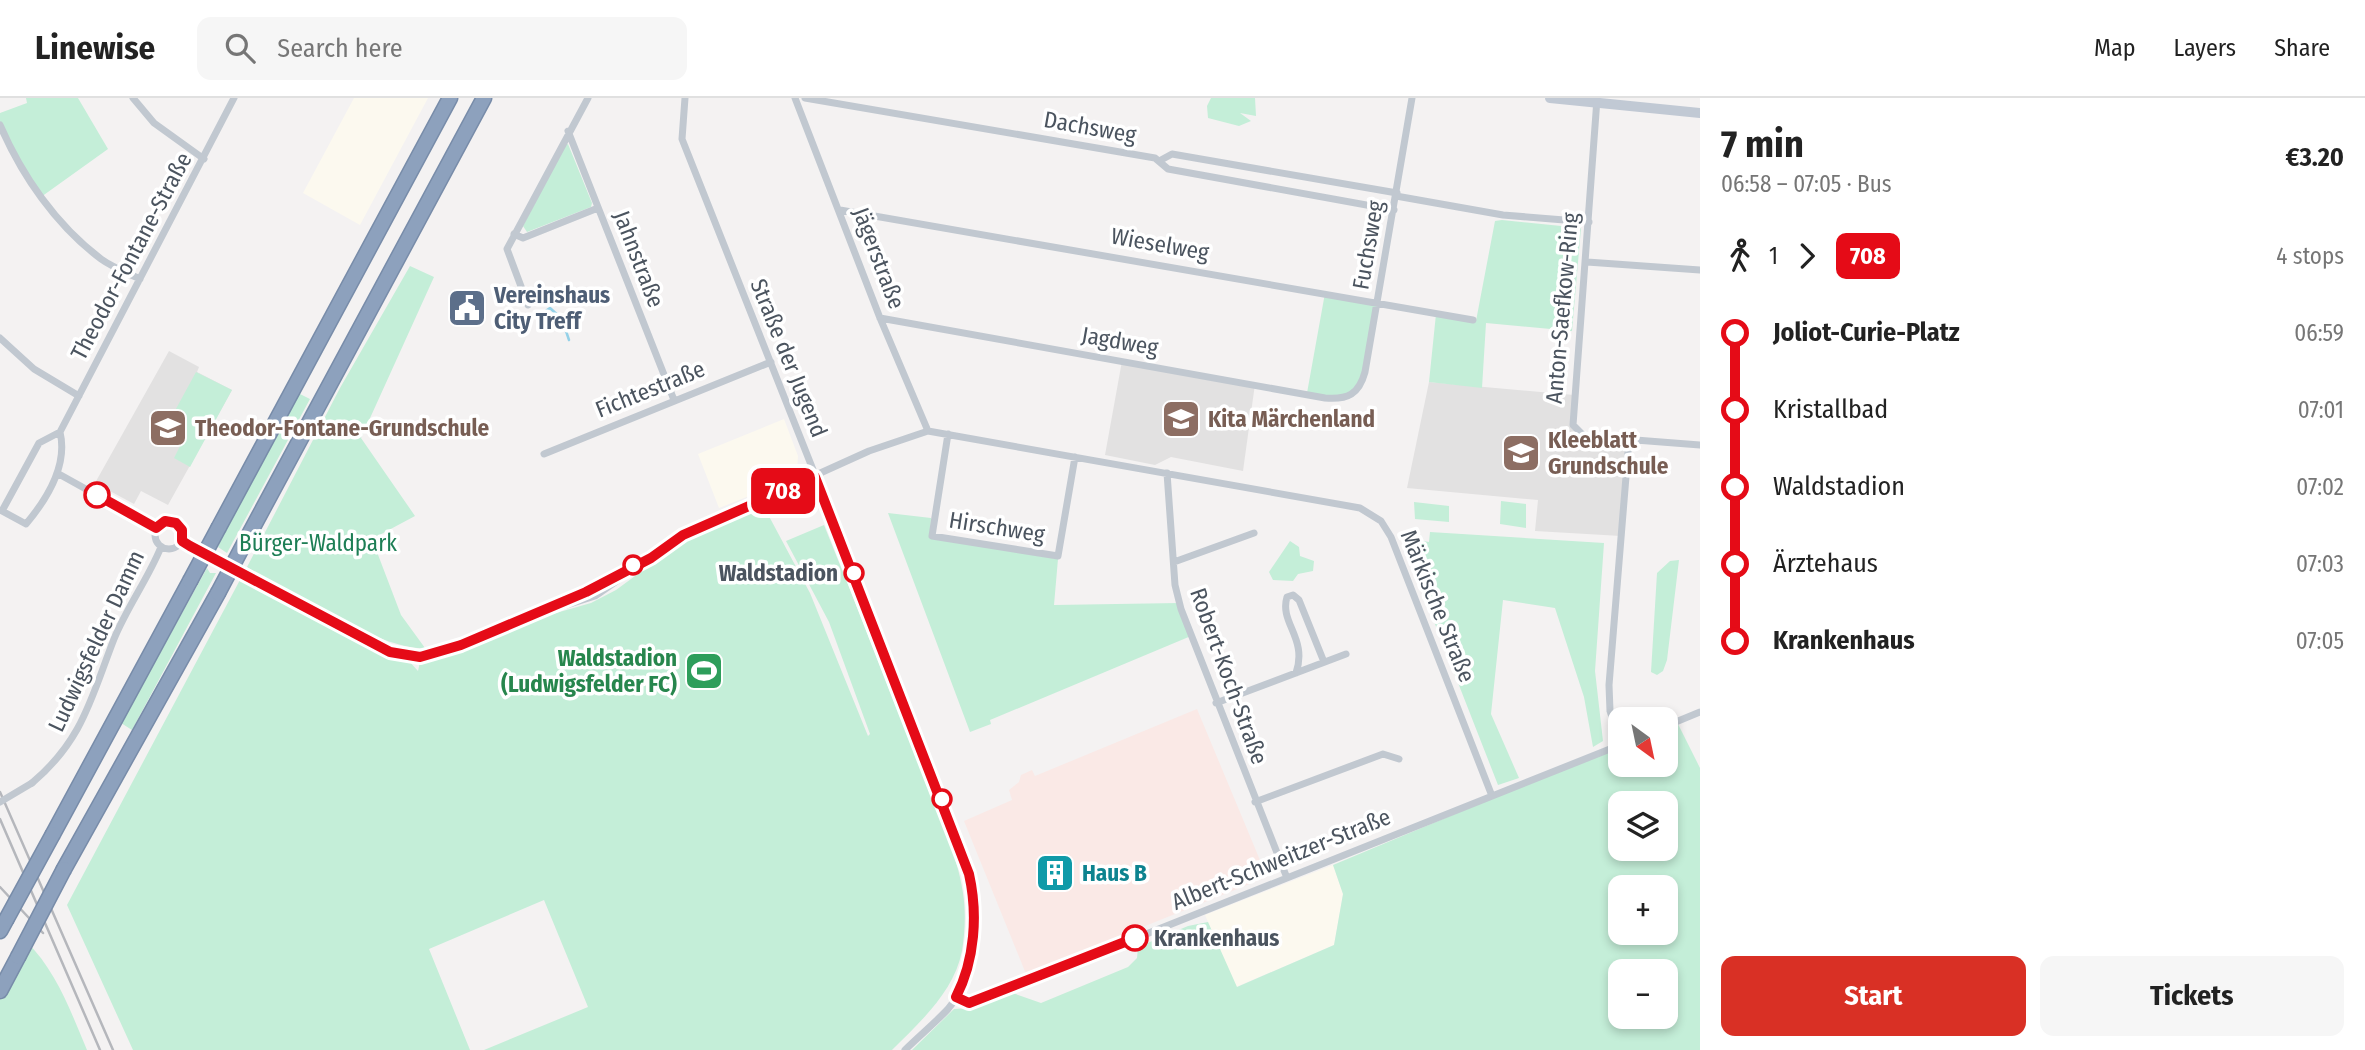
<!DOCTYPE html>
<meta charset="utf-8">
<style>
:root{--surface:#fff;--page:#f6f6f6;--text:#222;--muted:#767676;--line:#e0e0e0;--accent:#d93025}
body{margin:0;font-family:"Fira Sans Condensed",sans-serif;background:var(--page);color:var(--text);height:100vh;display:flex;flex-direction:column;font-size:26px;white-space:nowrap}
*{box-sizing:border-box;margin:0}
p{font-size:23px;color:var(--muted)}
.icon{flex:none;width:38px;height:38px;fill:none;stroke:currentColor;stroke-width:2;stroke-linecap:round;stroke-linejoin:round}
.map{position:relative;flex:1;overflow:hidden}
.drawer{display:flex;flex-direction:column;background:var(--surface);width:665px}
.drawer>*{flex:none}
.badge{padding:0 14px;border-radius:10px;font-size:24px;line-height:46px}
.needle{width:46px;rotate:147deg}
.buttons{position:absolute;left:1608px;top:609px;display:grid;gap:14px}
.buttons a{display:grid;place-items:center;width:70px;height:70px;border-radius:14px;background:var(--surface);box-shadow:0 4px 10px #0003;font-size:35px}
.map>.badge{position:absolute;translate:-50% -50%;box-shadow:0 0 0 4px #fff}
.legs{display:flex;align-items:center;gap:10px;height:77px;padding:0 21px;font-size:23px}
.legs p{margin-inline-start:auto}
.headline{display:flex;align-items:center;justify-content:space-between;height:119px;padding:0 21px}
h1{font-size:38px;font-weight:700;line-height:52px}
.cta{display:flex;gap:14px;margin-top:auto;padding:14px 21px}
.cta a{flex:1;height:80px;border-radius:14px;background:var(--accent);color:#fff;font-size:28px;font-weight:700;line-height:80px;text-align:center}
.cta a+a{background:var(--page);color:var(--text)}
ul{padding:0 21px;list-style:none}
li{display:flex;align-items:center;gap:24px;height:77px;font-size:26px}
li i{display:grid;place-items:center;width:10px;height:100%;margin:0 9px;background:currentColor}
li i::after{content:'';width:18px;height:18px;margin:-9px;border:5px solid;border-radius:50%;background:var(--surface)}
li p{margin-inline-start:auto}
li:first-child i{background:linear-gradient(#0000 50%,currentColor 0)}
li:last-child i{background:linear-gradient(currentColor 50%,#0000 0)}
header{display:flex;align-items:center;gap:42px;box-sizing:border-box;height:98px;padding:0 35px;background:var(--surface);border-bottom:2px solid var(--line)}
header strong{font-size:33px}
nav{display:flex;gap:38px;margin-inline-start:auto;font-size:24px}
.search{width:490px;height:63px;background:var(--page);display:flex;align-items:center;gap:18px;box-sizing:border-box;padding:0 24px;border-radius:14px;color:var(--muted);font-size:26px}
main{display:flex;flex:1;min-height:0}
.map>svg:first-child{display:block}
</style>
<header>
<strong>Linewise</strong>
<div class="search"><svg class="icon" aria-label="search" viewBox="0 0 24 24"><circle cx="10" cy="10" r="6"/><path d="M15 15l6 6"/></svg>Search here</div>
<nav><a>Map</a><a>Layers</a><a>Share</a></nav>
</header>
<main>
<div class="map">
<svg width="1700" height="952" viewBox="0 0 1700 952">
<rect width="100%" height="100%" fill="#f4f2f2"/>
<!-- commercial -->
<path fill="#fcf9ef" d="M 354,0 L 428,0 L 360,127 L 303,95 Z
M 784,321 L 798,358 L 797,374 L 779,386 L 719,410 L 698,356 Z
M 1333,767 L 1343,796 L 1334,847 L 1236,889 L 1205,817 Z"/>
<!-- education -->
<path fill="#e2e1e1" d="M 169,253 L 199,269 L 197,274 L 232,292 L 168,407 L 141,393 L 134,406 L 95,385 Z
M 1122,263 L 1255,286 L 1243,373 L 1171,359 L 1155,367 L 1105,357 Z
M 1429,284 L 1574,297 L 1572,324 L 1578,334 L 1629,342 L 1621,438 L 1535,433 L 1538,402 L 1407,390 Z"/>
<!-- medical -->
<path fill="#fae9e6" d="M 1197,611 L 1267,779 L 1026,876 L 964,723 L 1012,702 L 1009,692 L 1019,684 L 1021,677 L 1032,672 L 1035,678 Z"/>
<!-- green -->
<path fill="#c4eed8" fill-rule="evenodd" d="M 26,0 L 78,0 L 108,51 L 41,99 L 0,27 L 0,15 L 27,5 Z
M 1211,0 L 1255,0 L 1256,18 L 1240,15 L 1251,23 L 1239,28 L 1208,20 L 1207,8 Z
M 568,46 L 592,105 L 591,109 L 527,134 L 523,128 L 565,47 Z
M 1502,122 L 1581,130 L 1572,233 L 1486,225 L 1482,290 L 1429,284 L 1436,216 L 1476,223 L 1495,123 Z
M 410,168 L 434,179 L 361,340 L 415,418 L 372,441 L 401,517 L 425,550 C 385,554 284,492 247,469 L 340,290 Z
M 1325,195 L 1378,204 L 1359,290 L 1338,301 L 1307,295 Z
M 196,274 L 232,292 L 190,369 L 174,360 L 181,346 L 165,331 Z
M 298,295 L 310,301 L 227,455 L 218,449 L 225,432 Z
M 1501,403 L 1526,406 L 1526,430 L 1500,426 Z
M 1414,404 L 1449,408 L 1449,424 L 1415,421 Z
M 763,407 L 810,495 L 868,638 L 870,636 L 829,524 L 786,443 L 824,427 C 857,508 888,589 920,670 C 935,710 957,753 963,795 C 966,814 965,834 962,853 C 954,894 920,924 892,952 L 484,952 L 588,909 L 544,802 L 429,851 L 470,952 L 133,952 L 67,807 L 241,480 L 377,554 L 408,562 L 418,573 L 420,564 L 437,561 L 528,523 L 591,505 L 616,492 L 687,440 Z
M 888,415 L 931,420 L 930,440 L 1058,461 L 1054,507 L 1179,505 L 1191,538 L 990,622 L 991,626 L 970,634 Z
M 1430,434 L 1604,445 L 1595,573 L 1603,643 L 1593,649 L 1584,599 L 1555,510 L 1503,502 L 1491,616 L 1519,680 L 1498,687 L 1401,439 L 1429,444 Z
M 1290,443 L 1299,449 L 1300,458 L 1314,463 L 1313,473 L 1298,476 L 1293,483 L 1273,482 L 1269,474 Z
M 1679,462 L 1667,562 L 1663,573 L 1657,577 L 1651,574 L 1657,475 L 1670,463 Z
M 207,470 L 210,475 L 216,475 L 132,632 L 121,625 Z
M 1677,624 L 1700,670 L 1700,952 L 912,952 L 954,911 L 970,910 L 1010,894 L 1041,905 L 1128,869 L 1137,860 L 1138,849 L 1188,828 L 1208,824 L 1237,889 L 1334,847 L 1343,796 L 1333,767 L 1620,647 L 1620,667 L 1666,667 L 1666,628 ZM 1620,705 L 1666,705 L 1666,751 L 1620,751 ZM 1620,789 L 1666,789 L 1666,835 L 1620,835 ZM 1620,873 L 1666,873 L 1666,919 L 1620,919 Z
M 26,843 C 57,874 70,912 87,952 L 0,952 L 0,893 Z"/>
<g fill="none" stroke-linecap="round" stroke-linejoin="round">
<!-- stream -->
<path stroke="#94d1e8" stroke-width="2.5" d="M 544,214 L 550,210 L 562,221 L 569,242"/>
<defs>
<path id="motorway" d="M 219,429 L 450,0
M 245,444 L 484,0
M 53,736 L 190,483
M 64,771 L 218,495
M 0,833 L 6,822
M 0,893 L 18,859"/>
</defs>
<!-- motorway casing -->
<use href="#motorway" stroke="#788ca9" stroke-width="17"/>
<!-- minor -->
<path stroke="#c1c8d0" stroke-width="7" d="M 133,0 L 154,25 L 204,61
M 685,0 L 682,41 L 850,465 L 969,776 C 978,816 977,877 948,911 C 935,925 919,938 905,952
M 795,0 L 880,220 L 928,333
M 805,0 L 1155,60 L 1168,71 L 1394,112
M 1597,1 L 1573,327 L 1584,338 L 1700,347
M 0,27 C 22,78 56,127 101,161 C 112,169 127,175 140,181
M 568,33 L 674,302
M 1161,62 L 1172,56 L 1397,95
M 1396,98 L 1503,117 L 1589,124
M 840,112 L 1473,222
M 514,136 L 523,140 L 598,110
M 1587,164 L 1700,172
M 528,207 L 507,151 L 588,0
M 880,220 L 1325,300 C 1348,302 1359,296 1365,274 L 1412,0
M 0,240 L 34,271 L 79,298
M 60,334 L 234,0
M 60,334 C 68,367 47,401 26,426 L 2,413 L 39,345 Z
M 948,336 L 932,438 L 1058,458 L 1075,359
M 544,356 L 771,264
M 57,375 L 156,430
M 1167,375 L 1175,487 L 1181,511 L 1287,780
M155 437a14 14 0 1 1 28 0a14 14 0 1 1-28 0Z
M 182,443 L 389,554 L 412,559 L 435,557 L 586,494 L 643,462
M 1174,464 L 1254,435
M 526,520 L 595,498 L 683,437 L 869,353 L 928,333 L 1360,410 L 1381,423 L 1391,439 L 1492,698
M 1296,575 C 1308,540 1279,525 1287,499 L 1293,497 L 1299,502 L 1324,564
M 1216,605 L 1346,556
M 1666,628 L 1700,614
M 1620,643 L 1610,613 L 1609,587 L 1629,342
M 32,685 C 83,642 91,600 114,541 C 127,509 148,481 161,449
M 1255,704 L 1383,656 L 1399,661
M 956,899 L 969,905 L 1011,890 L 1620,647"/>
<!-- secondary -->
<path stroke="#c1c9d4" stroke-width="10" d="M 1550,0 L 1700,15"/>
<!-- motorway -->
<use href="#motorway" stroke="#8da1bd" stroke-width="14"/>
<!-- rail -->
<path stroke="#b5b7bc" stroke-width="2.5" d="M 0,694 L 113,952
M 0,721 L 100,952
M 0,789 L 43,835"/>
<defs>
<path id="motorway-bridge" d="M 190,483 L 219,429
M 218,495 L 245,444
M 6,822 L 53,736
M 18,859 L 64,771"/>
</defs>
<!-- motorway-bridge casing -->
<use href="#motorway-bridge" stroke="#788ca9" stroke-width="17" stroke-linecap="butt"/>
<!-- minor-bridge -->
<path stroke="#c1c8d0" stroke-width="7" d="M 0,704 L 32,685"/>
<!-- motorway-bridge -->
<use href="#motorway-bridge" stroke="#8da1bd" stroke-width="14"/>
</g>
<g fill="none" stroke-linecap="round" stroke-linejoin="round">
<defs>
<path id="line-1" d="M 97,397 L 156,430 L 165,423 L 176,425 L 182,432 L 182,443 L 190,448 L 390,554 L 420,559 L 461,547 L 586,494 L 651,460 L 683,437 L 815,379 L 969,776 C 978,816 975,862 956,899 L 969,905 L 1135,840"/>
</defs>
<!-- line-1 casing -->
<use href="#line-1" stroke="#fff" stroke-width="16"/>
<!-- line-1 -->
<use href="#line-1" stroke="#e50b17" stroke-width="10"/>
</g>
<!-- icons -->
<defs>
<symbol id="civic-square" viewBox="-11 -11 22 22"><rect x="-9" y="-9" width="18" height="18" rx="4" fill="#5c6f8a" stroke="#fff"/><path d="M-.6-6.5H3V-4.5H.6V-3L4-1V1h2V6H-6V1h2V-1L-.6-3ZM-1.2 2.5V6h2.4V2.5Z" fill="#fff"/></symbol>
<symbol id="school-square" viewBox="-11 -11 22 22"><rect x="-9" y="-9" width="18" height="18" rx="4" fill="#8d6e63" stroke="#fff"/><path d="M0-5L7-2L0 1L-7-2ZM-4 1L0 2.5L4 1V4Q0 6-4 4Z" fill="#fff"/></symbol>
<symbol id="stadium-square" viewBox="-11 -11 22 22"><rect x="-9" y="-9" width="18" height="18" rx="4" fill="#2e9e5b" stroke="#fff"/><path d="M0-5a6.5 5 0 1 0 0 10a6.5 5 0 1 0 0-10ZM-3.5-1.8h7v3.6h-7Z" fill="#fff"/></symbol>
<symbol id="building-square" viewBox="-11 -11 22 22"><rect x="-9" y="-9" width="18" height="18" rx="4" fill="#0f9aa8" stroke="#fff"/><path d="M-4-6H4V6H1V3H-1V6H-4ZM-2.5-4.3h1.7v1.8h-1.7ZM.8-4.3h1.7v1.8H.8ZM-2.5-1h1.7V.8h-1.7ZM.8-1h1.7V.8H.8Z" fill="#fff"/></symbol>
</defs>
<g fill-rule="evenodd">
<use href="#civic-square" x="445" y="188" width="44" height="44"/>
<use href="#school-square" x="1159" y="299" width="44" height="44"/>
<use href="#school-square" x="146" y="308" width="44" height="44"/>
<use href="#school-square" x="1499" y="333" width="44" height="44"/>
<use href="#stadium-square" x="682" y="551" width="44" height="44"/>
<use href="#building-square" x="1033" y="753" width="44" height="44"/>
</g>
<!-- markers -->
<g fill="#fff" stroke="#e50b17" stroke-width="3.5">
<circle cx="97" cy="397" r="12"/>
<circle cx="633" cy="467" r="9"/>
<circle cx="854" cy="475" r="9"/>
<circle cx="942" cy="701" r="9"/>
<circle cx="1135" cy="840" r="12"/>
</g>
<g text-anchor="middle" dominant-baseline="central" stroke-width="7" stroke-linejoin="round" paint-order="stroke">
<!-- street labels -->
<g font-size="23" fill="#4b545f" stroke="#fff">
<text transform="translate(1090 29) rotate(10)">Dachsweg</text>
<text transform="translate(1160 146) rotate(10)">Wieselweg</text>
<text transform="translate(1368 147) rotate(-80)">Fuchsweg</text>
<text transform="translate(131 158) rotate(-62)">Theodor-Fontane-Straße</text>
<text transform="translate(879 160) rotate(69)">Jägerstraße</text>
<text transform="translate(639 161) rotate(69)">Jahnstraße</text>
<text transform="translate(1562 210) rotate(-85)">Anton-Saefkow-Ring</text>
<text transform="translate(1120 243) rotate(10)">Jagdweg</text>
<text transform="translate(789 260) rotate(68)">Straße der Jugend</text>
<text transform="translate(650 291) rotate(-22)">Fichtestraße</text>
<text transform="translate(997 429) rotate(9)">Hirschweg</text>
<text transform="translate(1438 508) rotate(68)">Märkische Straße</text>
<text transform="translate(96 543) rotate(-65)">Ludwigsfelder Damm</text>
<text transform="translate(1229 578) rotate(70)">Robert-Koch-Straße</text>
<text transform="translate(1281 761) rotate(-22)">Albert-Schweitzer-Straße</text>
</g>
<!-- service labels -->
<g font-size="23" font-weight="bold" fill="#4e5e75" stroke="#fff" text-anchor="start">
<text x="494" y="197">Vereinshaus<tspan x="494" dy="26">City Treff</tspan></text>
</g>
<!-- education labels -->
<g font-size="23" font-weight="bold" fill="#785e54" stroke="#fff" text-anchor="start">
<text x="1208" y="321">Kita Märchenland</text>
<text x="195" y="330">Theodor-Fontane-Grundschule</text>
<text x="1548" y="342">Kleeblatt<tspan x="1548" dy="26">Grundschule</tspan></text>
</g>
<!-- park labels -->
<g font-size="23" fill="#1d7e55" stroke="#fff">
<text x="318" y="445">Bürger-Waldpark</text>
</g>
<!-- stop labels -->
<g font-size="23" font-weight="bold" fill="#4b545f" stroke="#fff" text-anchor="end">
<text x="838" y="475">Waldstadion</text>
<text x="1154" y="840" text-anchor="start">Krankenhaus</text>
</g>
<!-- leisure labels -->
<g font-size="23" font-weight="bold" fill="#27864d" stroke="#fff" text-anchor="end">
<text x="677" y="560">Waldstadion<tspan x="677" dy="26">(Ludwigsfelder FC)</tspan></text>
</g>
<!-- culture labels -->
<g font-size="23" font-weight="bold" fill="#0d838f" stroke="#fff" text-anchor="start">
<text x="1082" y="775">Haus B</text>
</g>
</g>
</svg>
<div class="buttons">
<a><svg class="needle" viewBox="-14 -14 28 28"><path d="M0-13l5 13h-10z" fill="#e53935"/><path d="M0 13l5-13h-10z" fill="#767676"/></svg></a>
<a><svg class="icon" aria-label="layers" viewBox="0 0 24 24"><path d="M12 4l9 5-9 5-9-5zM3 14l9 5 9-5"/></svg></a>
<a>+</a>
<a>−</a>
</div>
<b class="badge" style="left:783px;top:393px;background:#e50b17;color:#fff">708</b>
</div>
<section class="drawer">
<div class="headline"><div><h1>7 min</h1><p>06:58 – 07:05 · Bus</p></div><b>€3.20</b></div>
<div class="legs"><svg class="icon" aria-label="walk" viewBox="0 0 24 24"><circle cx="13" cy="4" r="2"/><path d="M13 8l-2 6 4 7M11 14l-3 7M7 12l3-4h3l4 4"/></svg>1<svg class="icon" aria-label="forward" viewBox="0 0 24 24"><path d="M9 5l7 7-7 7"/></svg><b class="badge" style="background:#e50b17;color:#fff">708</b><p>4 stops</p></div>
<ul>
<li><i style="color:#e50b17"></i><b>Joliot-Curie-Platz</b><p>06:59</p></li>
<li><i style="color:#e50b17"></i><span>Kristallbad</span><p>07:01</p></li>
<li><i style="color:#e50b17"></i><span>Waldstadion</span><p>07:02</p></li>
<li><i style="color:#e50b17"></i><span>Ärztehaus</span><p>07:03</p></li>
<li><i style="color:#e50b17"></i><b>Krankenhaus</b><p>07:05</p></li>
</ul>
<div class="cta"><a>Start</a><a>Tickets</a></div>
</section>
</main>
